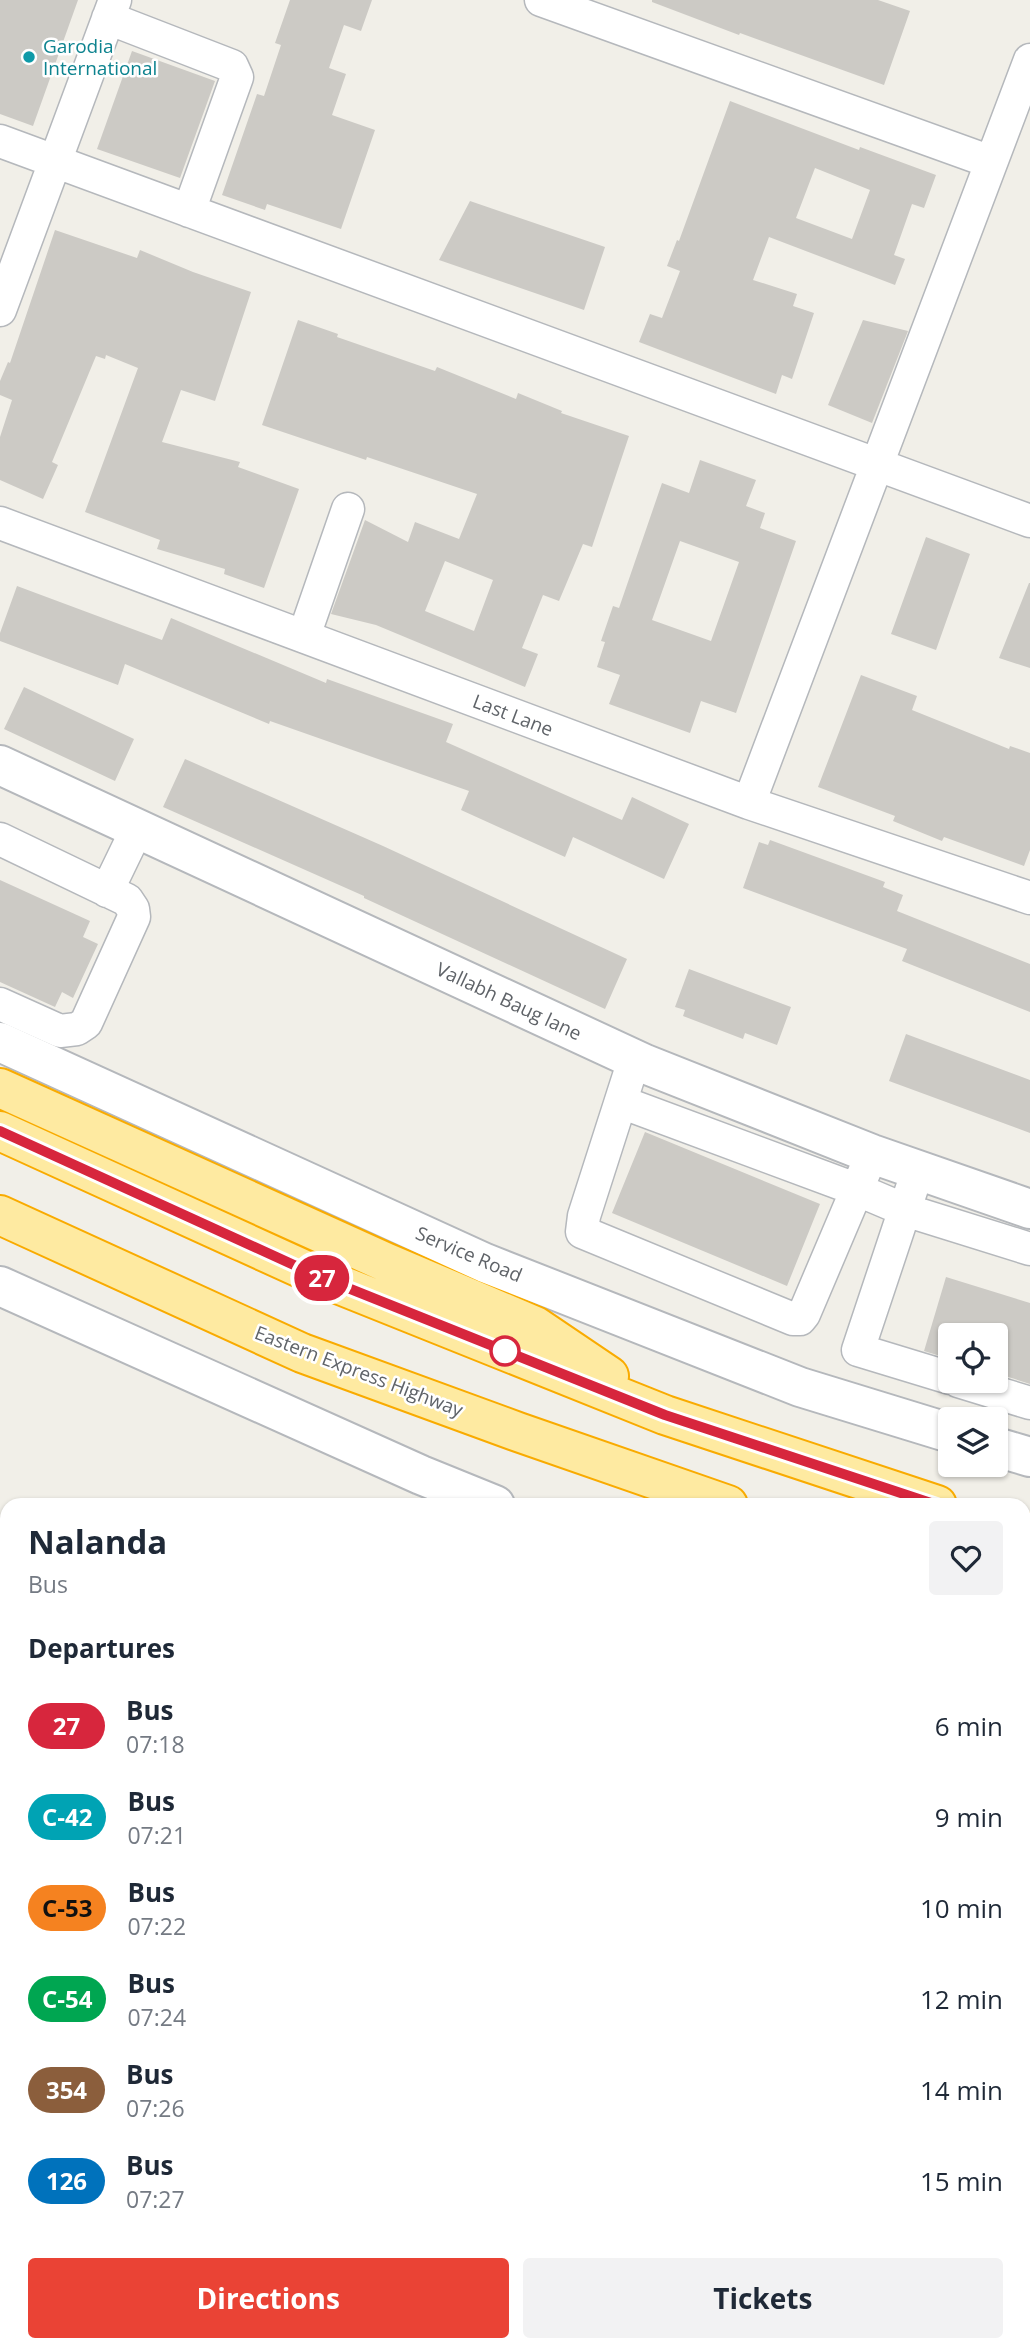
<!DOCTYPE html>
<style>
:root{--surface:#fff;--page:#f2f2f3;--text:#1f2937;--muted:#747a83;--accent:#ea4335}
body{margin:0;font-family:"Open Sans",sans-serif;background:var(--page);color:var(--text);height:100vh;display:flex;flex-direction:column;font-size:26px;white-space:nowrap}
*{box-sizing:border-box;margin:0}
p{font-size:23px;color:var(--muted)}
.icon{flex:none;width:38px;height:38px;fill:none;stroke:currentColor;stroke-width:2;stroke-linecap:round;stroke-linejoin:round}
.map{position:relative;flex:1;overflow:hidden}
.side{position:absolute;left:0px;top:1498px;width:1031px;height:854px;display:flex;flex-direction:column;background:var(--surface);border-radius:21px 21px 0 0;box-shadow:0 2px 5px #0004}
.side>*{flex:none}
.badge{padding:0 14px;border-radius:23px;font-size:24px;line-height:46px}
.tools{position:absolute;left:938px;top:1323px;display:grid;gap:14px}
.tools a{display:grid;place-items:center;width:70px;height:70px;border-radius:7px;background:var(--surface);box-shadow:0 2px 5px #0004;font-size:35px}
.map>.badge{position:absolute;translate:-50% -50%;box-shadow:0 0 0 4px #fff}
h2{padding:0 28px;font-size:26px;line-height:63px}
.round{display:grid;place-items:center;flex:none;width:74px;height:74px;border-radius:7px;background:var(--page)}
.overview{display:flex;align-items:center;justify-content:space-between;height:119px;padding:0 28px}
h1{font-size:33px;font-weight:700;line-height:52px}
.cta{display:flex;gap:14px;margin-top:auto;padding:14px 28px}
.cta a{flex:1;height:80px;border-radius:7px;background:var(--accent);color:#fff;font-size:28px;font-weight:700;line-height:80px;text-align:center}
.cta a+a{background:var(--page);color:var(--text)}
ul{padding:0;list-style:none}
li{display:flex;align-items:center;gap:21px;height:91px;padding:0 28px}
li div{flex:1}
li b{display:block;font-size:26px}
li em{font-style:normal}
li .badge{min-width:77px;font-weight:700;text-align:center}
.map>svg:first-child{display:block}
</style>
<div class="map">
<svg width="1030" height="2352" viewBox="0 0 1030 2352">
<rect width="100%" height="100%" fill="#f1efe8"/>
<!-- building -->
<path fill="#cccac5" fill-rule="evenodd" d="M 0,0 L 78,0 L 33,126 L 0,114 Z
M 290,0 L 372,0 L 361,31 L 344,25 L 329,68 L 346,74 L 332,115 L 375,130 L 341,229 L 267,204 L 265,210 L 222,195 L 257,94 L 264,96 L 281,45 L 275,43 Z
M 652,0 L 878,0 L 910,11 L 884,85 L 740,33 L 739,35 L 652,2 Z
M 132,51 L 215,81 L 180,178 L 97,149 Z
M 730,101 L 859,150 L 860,147 L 936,175 L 924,208 L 912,204 L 894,255 L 905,259 L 895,285 L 769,237 L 753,280 L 797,294 L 793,306 L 814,313 L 792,379 L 782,375 L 776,394 L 639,342 L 650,314 L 662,318 L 680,271 L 667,266 L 677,240 L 679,241 ZM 815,168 L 870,190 L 852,239 L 796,218 Z
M 470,201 L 605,247 L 584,310 L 439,260 Z
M 55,230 L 137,258 L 140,250 L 193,272 L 251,292 L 215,401 L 181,390 L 162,442 L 240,462 L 238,467 L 299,489 L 264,588 L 224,574 L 225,569 L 157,549 L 160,540 L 85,512 L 138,368 L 106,355 L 105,359 L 96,356 L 52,462 L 58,465 L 43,499 L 0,480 L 0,437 L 12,400 L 0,395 L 0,381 L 8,362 L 10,363 Z
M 298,320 L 338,334 L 337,337 L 435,371 L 437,367 L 516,399 L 518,393 L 562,411 L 561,413 L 629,436 L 592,547 L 583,544 L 559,601 L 543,595 L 522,648 L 538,654 L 525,687 L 376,625 L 331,614 L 365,520 L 408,542 L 415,522 L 459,539 L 477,494 L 367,457 L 366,460 L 262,425 ZM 445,561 L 493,580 L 474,631 L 425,611 Z
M 863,320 L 908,331 L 872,423 L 828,405 Z
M 700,460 L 756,480 L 746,506 L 765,513 L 760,528 L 796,541 L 736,713 L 701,701 L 690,733 L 609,704 L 620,675 L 597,667 L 605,642 L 601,641 L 613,606 L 619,608 L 662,483 L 689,493 ZM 680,541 L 739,562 L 711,641 L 652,620 Z
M 926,537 L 970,554 L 936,650 L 891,634 Z
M 1029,583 L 1030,583 L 1030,668 L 999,658 Z
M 17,586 L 162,640 L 171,618 L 326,683 L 327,679 L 453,724 L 446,742 L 622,820 L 632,797 L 689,824 L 664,879 L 573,837 L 565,857 L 461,810 L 469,791 L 270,721 L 269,724 L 125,664 L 118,685 L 0,641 L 0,633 Z
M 861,675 L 917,696 L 912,710 L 1009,749 L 1010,746 L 1030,753 L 1030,850 L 1024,866 L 944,837 L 942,841 L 893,821 L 895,816 L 818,787 Z
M 24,687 L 134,739 L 115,781 L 4,729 Z
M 185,759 L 383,846 L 627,959 L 605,1009 L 364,898 L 364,896 L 163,807 Z
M 770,840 L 885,882 L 883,887 L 903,895 L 897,911 L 1030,964 L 1030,1012 L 902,961 L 907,949 L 743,888 L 759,842 L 768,845 Z
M 0,880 L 90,921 L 83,937 L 98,944 L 73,998 L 62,992 L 55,1007 L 0,982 Z
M 689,969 L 791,1007 L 777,1045 L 745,1033 L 743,1039 L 683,1016 L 685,1010 L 675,1007 Z
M 906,1034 L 1030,1080 L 1030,1133 L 889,1081 Z
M 645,1132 L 820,1204 L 787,1286 L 612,1213 Z
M 946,1277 L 1030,1303 L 1030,1384 L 996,1373 L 996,1335 L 950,1335 L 950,1359 L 924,1351 Z"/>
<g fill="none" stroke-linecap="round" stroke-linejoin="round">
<defs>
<path id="minor" d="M 541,0 L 991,162
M 108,18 L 232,66 L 237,77 L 189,211
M 0,141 L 1030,521
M 0,310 L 115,0
M 0,523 L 749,803 L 1030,898
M 304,636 L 348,509
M 749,803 L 1030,60
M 0,839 L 127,900 L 133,909 L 134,917 L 86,1023 L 77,1029 L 60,1031 L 0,1004
M 107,891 L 137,829
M 634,1060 L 584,1216 L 582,1232 L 793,1319 L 800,1319 L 804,1314 L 872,1154
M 621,1102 L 858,1190 L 905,1210 L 1030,1249
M 918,1170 L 858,1350 L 950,1378
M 958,1381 L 1030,1403
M 0,1682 L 7,1701
M 0,1879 L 7,1876
M 1024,2207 L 1030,2207
M 1024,2249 L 1030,2250
M 16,2352 L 57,2345"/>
<path id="tertiary" d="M 0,765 L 645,1064 L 872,1154 L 1030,1209
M 0,1042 L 485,1263 L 800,1387 L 950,1433
M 0,1286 L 421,1475 L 495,1505
M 996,1447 L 1030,1457
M 1024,1695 L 1030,1696"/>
<path id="trunk" d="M 0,1088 L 385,1262 L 535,1326 L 609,1376
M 0,1131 L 318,1276 L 665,1415 L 937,1505
M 0,1215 L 302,1353 L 518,1432 L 728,1505
M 1024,1532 L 1030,1534
M 1024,1605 L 1030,1606"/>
</defs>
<!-- minor casing -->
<use href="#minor" stroke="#b5b8bc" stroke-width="35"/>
<!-- tertiary casing -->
<use href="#tertiary" stroke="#b5b8bc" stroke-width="42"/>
<!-- trunk casing -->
<use href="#trunk" stroke="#f9ab00" stroke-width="42"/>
<!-- minor -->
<use href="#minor" stroke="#fff" stroke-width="32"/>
<!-- tertiary -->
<use href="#tertiary" stroke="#fff" stroke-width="38"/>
<!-- trunk -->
<use href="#trunk" stroke="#feeaa1" stroke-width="38"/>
</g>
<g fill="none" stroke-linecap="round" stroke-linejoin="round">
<defs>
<path id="line" d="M 0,1131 L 318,1276 L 665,1415 L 937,1505"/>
</defs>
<!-- line casing -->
<use href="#line" stroke="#fff" stroke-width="16"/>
<!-- line -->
<use href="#line" stroke="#d7263d" stroke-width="10"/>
</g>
<!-- markers -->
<circle fill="#0f9aa8" stroke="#fff" stroke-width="2.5" cx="29" cy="57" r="7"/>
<circle fill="#fff" stroke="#d7263d" stroke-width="3.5" cx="505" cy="1351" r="14"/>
<g text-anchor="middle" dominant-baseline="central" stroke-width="5" stroke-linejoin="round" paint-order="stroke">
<!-- culture labels -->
<g font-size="19" fill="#0d838f" stroke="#fff" text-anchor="start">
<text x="43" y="46">Garodia<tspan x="43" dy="22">International</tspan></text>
</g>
<!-- street labels -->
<g font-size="19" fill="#5f6368" stroke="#fff">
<text transform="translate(513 715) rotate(21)">Last Lane</text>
<text transform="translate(509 1001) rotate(25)">Vallabh Baug lane</text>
<text transform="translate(469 1254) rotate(23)">Service Road</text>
<text transform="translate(359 1371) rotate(21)">Eastern Express Highway</text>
</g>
</g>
</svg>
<div class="tools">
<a><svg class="icon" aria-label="locate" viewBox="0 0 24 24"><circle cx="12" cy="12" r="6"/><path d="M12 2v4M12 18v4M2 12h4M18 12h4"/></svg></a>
<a><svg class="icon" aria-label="layers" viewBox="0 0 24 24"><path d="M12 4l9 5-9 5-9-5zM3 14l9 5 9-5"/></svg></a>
</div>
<b class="badge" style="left:322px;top:1278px;background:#d7263d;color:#fff">27</b>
<section class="side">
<div class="overview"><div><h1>Nalanda</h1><p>Bus</p></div><a class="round"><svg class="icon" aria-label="heart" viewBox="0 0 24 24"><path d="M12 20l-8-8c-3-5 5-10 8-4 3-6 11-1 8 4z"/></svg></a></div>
<h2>Departures</h2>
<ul>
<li><span class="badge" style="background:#d7263d;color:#fff">27</span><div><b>Bus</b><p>07:18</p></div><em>6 min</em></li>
<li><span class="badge" style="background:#00a3b4;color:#fff">C-42</span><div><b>Bus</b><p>07:21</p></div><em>9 min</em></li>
<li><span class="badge" style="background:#f58220;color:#111">C-53</span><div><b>Bus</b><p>07:22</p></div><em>10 min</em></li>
<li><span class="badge" style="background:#00a651;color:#fff">C-54</span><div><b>Bus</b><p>07:24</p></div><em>12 min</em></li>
<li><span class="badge" style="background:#8b5e3c;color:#fff">354</span><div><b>Bus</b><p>07:26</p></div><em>14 min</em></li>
<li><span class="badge" style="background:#0072bc;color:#fff">126</span><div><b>Bus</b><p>07:27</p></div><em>15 min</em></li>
</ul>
<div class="cta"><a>Directions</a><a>Tickets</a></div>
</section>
</div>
